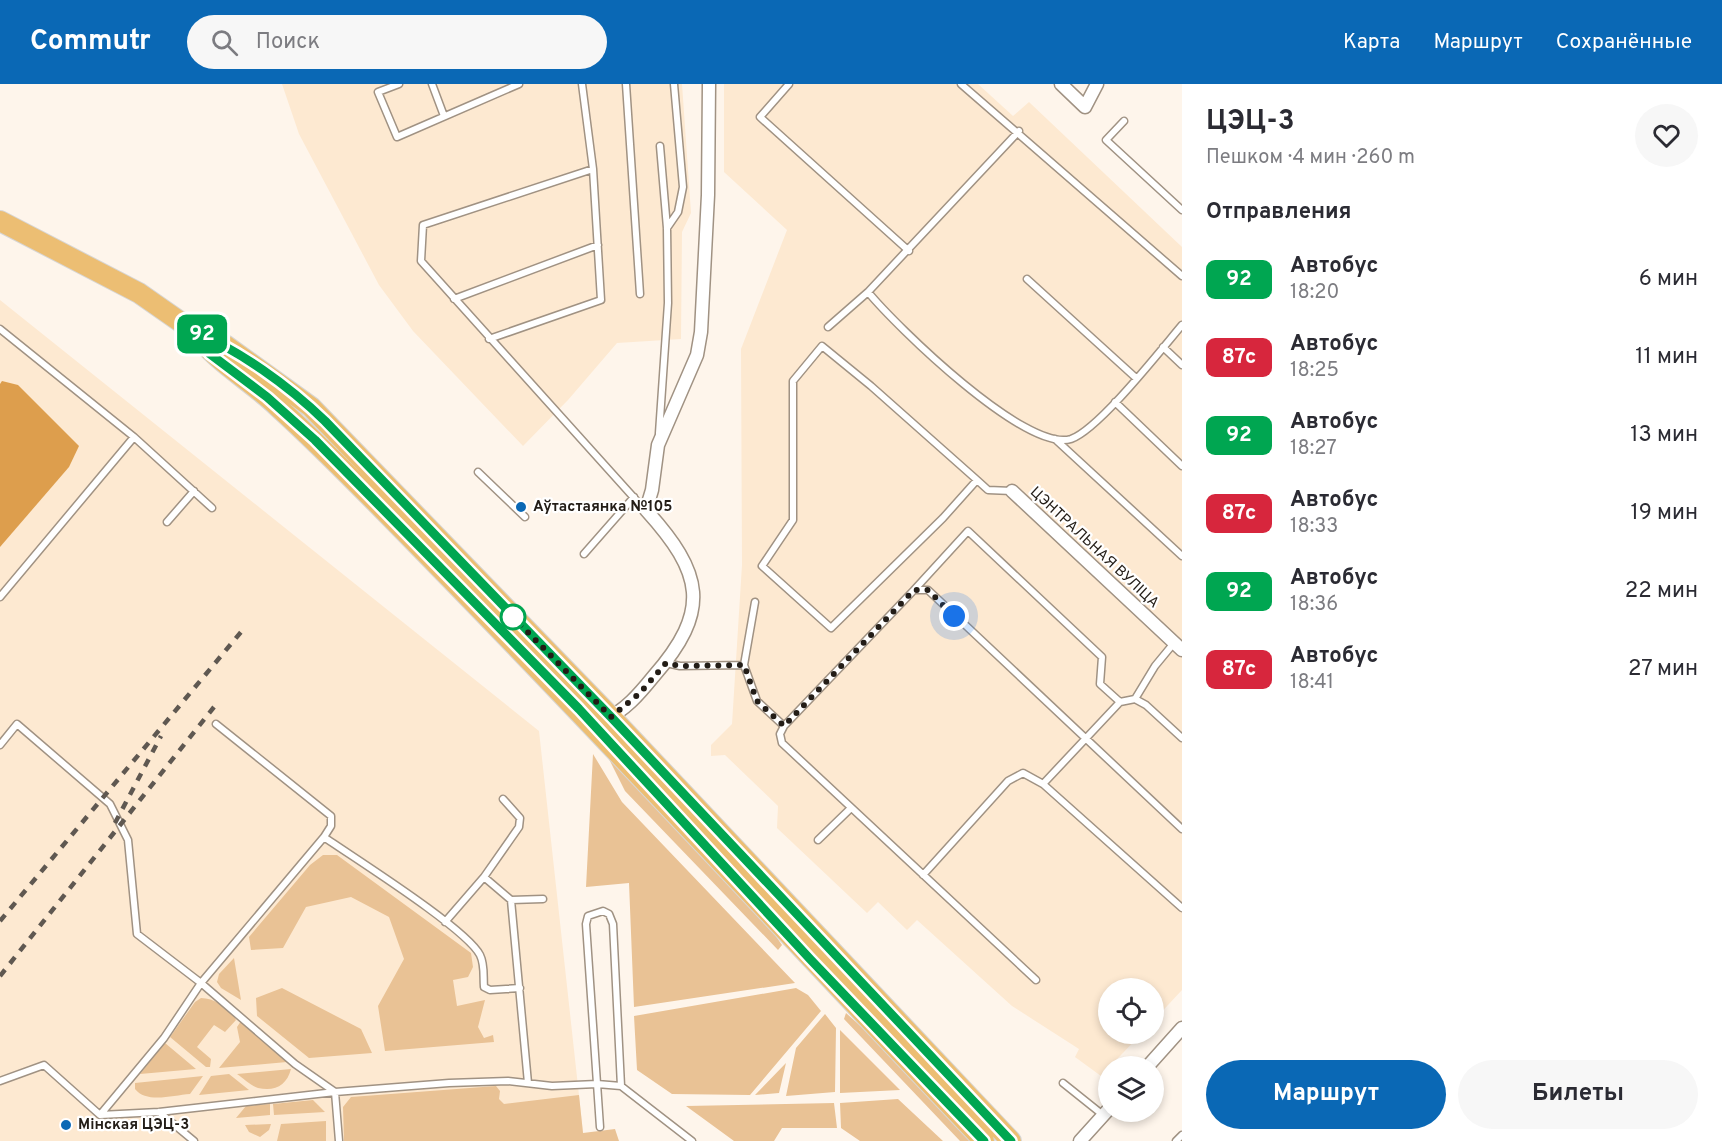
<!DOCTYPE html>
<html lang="ru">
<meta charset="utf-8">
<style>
:root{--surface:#fff;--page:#f7f7f7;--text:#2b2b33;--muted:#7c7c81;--accent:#0a68b5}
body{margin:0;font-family:Overpass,sans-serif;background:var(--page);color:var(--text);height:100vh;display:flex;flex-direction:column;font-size:22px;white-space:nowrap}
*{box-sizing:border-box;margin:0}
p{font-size:20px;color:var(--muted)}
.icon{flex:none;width:33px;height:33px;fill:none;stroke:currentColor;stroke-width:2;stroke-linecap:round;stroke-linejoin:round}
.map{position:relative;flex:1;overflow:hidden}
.drawer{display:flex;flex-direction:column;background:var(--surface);width:540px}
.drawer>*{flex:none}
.badge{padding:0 12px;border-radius:9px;font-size:21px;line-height:39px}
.fabs{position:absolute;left:1098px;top:894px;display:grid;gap:12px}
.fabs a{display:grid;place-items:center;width:66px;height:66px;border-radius:50%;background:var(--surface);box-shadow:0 3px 9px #0003;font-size:30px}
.you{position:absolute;width:30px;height:30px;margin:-15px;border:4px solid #fff;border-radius:50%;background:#1a73e8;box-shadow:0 0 0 9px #1a73e833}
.map>.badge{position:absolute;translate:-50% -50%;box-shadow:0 0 0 3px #fff}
h2{padding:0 24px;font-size:22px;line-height:54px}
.round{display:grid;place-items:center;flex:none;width:63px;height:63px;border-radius:32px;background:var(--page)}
.overview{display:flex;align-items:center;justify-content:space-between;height:102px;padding:0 24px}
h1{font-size:28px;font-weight:700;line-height:45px}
.cta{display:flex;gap:12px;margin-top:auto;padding:12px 24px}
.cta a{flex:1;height:69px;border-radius:36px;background:var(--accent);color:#fff;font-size:24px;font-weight:700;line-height:69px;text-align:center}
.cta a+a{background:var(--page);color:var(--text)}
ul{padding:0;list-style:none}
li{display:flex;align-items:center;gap:18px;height:78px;padding:0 24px}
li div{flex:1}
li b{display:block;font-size:22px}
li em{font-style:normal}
li .badge{min-width:66px;font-weight:700;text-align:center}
header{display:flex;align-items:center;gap:36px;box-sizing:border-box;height:84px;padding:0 30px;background:var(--accent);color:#fff}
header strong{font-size:28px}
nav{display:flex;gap:33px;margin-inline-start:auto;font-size:21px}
.search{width:420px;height:54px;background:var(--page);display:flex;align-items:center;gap:15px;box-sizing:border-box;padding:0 21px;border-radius:33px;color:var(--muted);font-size:22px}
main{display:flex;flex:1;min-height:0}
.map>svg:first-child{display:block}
</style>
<header>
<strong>Commutr</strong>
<div class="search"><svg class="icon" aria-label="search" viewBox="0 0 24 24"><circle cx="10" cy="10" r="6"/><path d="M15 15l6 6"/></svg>Поиск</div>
<nav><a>Карта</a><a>Маршрут</a><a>Сохранённые</a></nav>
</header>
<main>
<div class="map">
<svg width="1182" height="1057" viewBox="0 0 1182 1057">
<rect width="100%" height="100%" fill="#fef5eb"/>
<!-- built -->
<path fill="#fde9d1" d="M 282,0 L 682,0 L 691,129 L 682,148 L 681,255 L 617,259 L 568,316 L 523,362 L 413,247 L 379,201 L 299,50 Z
M 724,0 L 978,0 L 1013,32 L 1029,18 L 1182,163 L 1182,906 L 1154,936 L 1154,904 L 1108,904 L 1108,950 L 1141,950 L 1101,992 L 1075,973 L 1079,965 L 1012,922 L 917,836 L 907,846 L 878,818 L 867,829 L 777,744 L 778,722 L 725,671 L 711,672 L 711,661 L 732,640 L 742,481 L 741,265 L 787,146 L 724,88 Z
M 0,216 L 539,647 L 584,1057 L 0,1057 Z"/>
<!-- green -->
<path fill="#e9c295" d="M 603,663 L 760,829 L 782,861 L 778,866 L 625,707 Z
M 593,670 L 622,718 L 795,899 L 634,923 L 629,799 L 586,803 Z
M 323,771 L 337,771 L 471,869 L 473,883 L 468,893 L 453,896 L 457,922 L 485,916 L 478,943 L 484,954 L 493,951 L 494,958 L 385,967 L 378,922 L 404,875 L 389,833 L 351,813 L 306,823 L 283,864 L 251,866 L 249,853 L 310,781 Z
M 234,874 L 241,916 L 221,904 L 217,898 L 219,890 Z
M 282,904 L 361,945 L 372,969 L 309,974 L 257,932 L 256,914 Z
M 796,904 L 808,911 L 821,927 L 750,1011 L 672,1010 L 637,986 L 634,932 Z
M 201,914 C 214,914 230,924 236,936 L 225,948 L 214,941 L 197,963 L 211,975 L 210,983 L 206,983 L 170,953 L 195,918 Z
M 846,929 L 883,962 L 975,1057 L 960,1057 L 844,935 Z
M 825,930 L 836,944 L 835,1008 L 786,1012 L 796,964 Z
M 241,937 L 287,978 L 219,984 L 240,958 L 237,943 Z
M 840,946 L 900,1006 L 840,1009 Z
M 165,959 L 196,985 L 140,990 Z
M 786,979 L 779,1009 L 755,1011 Z
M 291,985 C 287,1001 275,1008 258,1004 C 251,1002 243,994 237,990 Z
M 229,990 L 249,1006 L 199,1011 L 211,992 Z
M 203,992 L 190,1010 C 173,1011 147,1020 135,1005 L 135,999 Z
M 496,1002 L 500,1007 L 499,1015 L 504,1020 L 579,1011 L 583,1049 L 615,1045 L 619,1057 L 344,1057 L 343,1023 L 351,1013 Z
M 898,1015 L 943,1057 L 860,1057 L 841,1044 L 840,1019 Z
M 313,1016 L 325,1028 L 274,1031 L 273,1020 Z
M 834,1019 L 837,1044 L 782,1044 L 774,1057 L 734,1057 L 686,1022 Z
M 270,1020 L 270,1031 L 236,1034 L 246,1022 Z
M 326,1037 L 326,1057 L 277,1057 L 281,1040 Z
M 271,1040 L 269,1046 L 260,1053 L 249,1048 L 245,1041 Z"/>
<!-- water -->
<path fill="#dd9e4d" d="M 2,297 L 18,301 L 79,362 L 69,383 L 0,463 L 0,300 Z"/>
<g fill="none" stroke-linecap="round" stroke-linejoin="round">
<defs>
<path id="lane" d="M 399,0 L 378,8 L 397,53 L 519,0
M 432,0 L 444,32
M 626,0 L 640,210
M 789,0 L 760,33 L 909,167
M 961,0 L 1182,192
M 1124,37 L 1106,56 L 1182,126
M 1019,47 L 868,208 C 896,242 1026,369 1071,355 C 1099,345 1160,267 1182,241
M 593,85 L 423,141 L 421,177 L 645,426
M 667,144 L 678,128 L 683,103 L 674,0
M 1027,195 L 1136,294
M 454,215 L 598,161
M 828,243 L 868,208
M 0,245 L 134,353 L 0,513
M 489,255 L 601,216 L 593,85 L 582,0
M 1163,263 L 1182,281
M 1115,318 L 1182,382
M 659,349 L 668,219 L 667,144 L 660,62
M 134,353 L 212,424
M 1055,355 L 1182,472
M 478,388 L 525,433
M 977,396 L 943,434 L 831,544 L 762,482 L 793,436 L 793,297 L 822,262 L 871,302 L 977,396 L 988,406 L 1012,407
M 167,438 L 194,407
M 584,470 L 634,413
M 914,506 L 968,447 L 1102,573 L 1100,600 L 1120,618
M 755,518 L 744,581 L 757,617 L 784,642
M 666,579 L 680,582 L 744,581
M 1135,615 L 1155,582 L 1174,559
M 216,640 L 331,732 L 331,742 L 324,753
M 0,661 L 17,640 L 110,720 L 128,756 L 137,850 L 201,899 L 324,753 C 354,774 466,844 480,871 C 485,881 483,892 484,903 L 490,906 L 520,904
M 1043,700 L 1120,618 L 1135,615 L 1146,621 L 1182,654
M 818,756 L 851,724
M 923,791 L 1008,697 L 1023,689 L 1043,700 L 1182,824
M 484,793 L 519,743 L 520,734 L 503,715
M 445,838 L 484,793 L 511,816
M 1036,896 L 782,659 L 780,650 L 784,642 L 914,506 L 928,506 L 1182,745
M 0,997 L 44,981 L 100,1031 L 159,1028 L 335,1008 L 449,999 L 508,997 L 552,1002 L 597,1000 L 621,1002 L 692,1057
M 528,999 L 511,816 L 543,815
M 1063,999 L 1103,1031
M 159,1028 L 194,1057
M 100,1031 L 164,954 L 201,899 L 295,980 L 335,1008 L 339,1057
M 600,1043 L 586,840 L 588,832 L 603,827 L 609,830 L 613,840 L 621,1002
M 1176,1057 L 1182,1051"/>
<path id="street" d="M 1061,0 L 1085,23 L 1097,0
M 1012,407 L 1182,566
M 605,635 C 624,628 640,609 653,593 C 712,526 703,489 646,426 L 652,406 L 658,361 L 697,271 L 701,248 L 708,111 L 709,0
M 1148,982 L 1182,944
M 1080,1057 L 1108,1026"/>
<path id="primary" d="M 0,137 L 139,209 L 192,246 L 225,261 L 311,323 L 611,633 L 1011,1057
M 194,248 C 218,280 250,296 278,323 C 333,373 384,427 436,480 C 621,669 801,865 984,1057"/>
</defs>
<!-- lane casing -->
<use href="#lane" stroke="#a09283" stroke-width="9"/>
<!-- street casing -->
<use href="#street" stroke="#a09283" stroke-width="15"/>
<!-- primary casing -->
<use href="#primary" stroke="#d7d6d5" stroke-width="22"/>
<!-- lane -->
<use href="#lane" stroke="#fff" stroke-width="6"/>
<!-- street -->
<use href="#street" stroke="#fff" stroke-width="12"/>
<!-- primary -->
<use href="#primary" stroke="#ecbe73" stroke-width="20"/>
<!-- rail -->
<path stroke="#5f5851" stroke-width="4.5" stroke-dasharray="8 8" stroke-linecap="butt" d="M 115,739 L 161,652
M 0,837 L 241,548
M 0,892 L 214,623"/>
</g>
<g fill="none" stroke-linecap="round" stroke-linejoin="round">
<defs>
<path id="line" d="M 984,1057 L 810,875 L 579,625 L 315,356 L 267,313 L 210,270 L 192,246 C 240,267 288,301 325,337 L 611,633 L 1011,1057"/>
</defs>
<!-- line casing -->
<use href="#line" stroke="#fff" stroke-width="14"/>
<!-- line -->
<use href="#line" stroke="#00a651" stroke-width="9"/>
<!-- walk -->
<path stroke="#231d17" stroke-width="6" stroke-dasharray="0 10.8" d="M 513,533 L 611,633 L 640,609 L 666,579 L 680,582 L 744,581 L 757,617 L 784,642 L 914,506 L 928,506 L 954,532"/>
</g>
<!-- markers -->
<g fill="#0a68b5" stroke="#fff" stroke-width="2">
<circle cx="521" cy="423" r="6"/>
<circle cx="66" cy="1041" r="6"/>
</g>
<circle fill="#fff" stroke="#00a651" stroke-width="3" cx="513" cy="533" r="12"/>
<g text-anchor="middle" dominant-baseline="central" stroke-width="4.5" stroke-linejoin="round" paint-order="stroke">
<!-- poi labels -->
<g font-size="15" font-weight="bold" fill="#231d17" stroke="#fff" text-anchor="start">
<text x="533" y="423">Аўтастаянка №105</text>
<text x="78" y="1041">Мінская ЦЭЦ-3</text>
</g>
<!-- street labels -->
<g font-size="15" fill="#231d17" stroke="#fff">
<text transform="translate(1094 464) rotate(43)">ЦЭНТРАЛЬНАЯ ВУЛІЦА</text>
</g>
</g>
</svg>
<div class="fabs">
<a><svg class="icon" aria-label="locate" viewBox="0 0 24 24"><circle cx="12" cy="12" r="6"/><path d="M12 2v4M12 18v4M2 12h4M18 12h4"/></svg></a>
<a><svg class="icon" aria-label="layers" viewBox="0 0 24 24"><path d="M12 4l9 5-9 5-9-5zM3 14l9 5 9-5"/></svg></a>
</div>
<div class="you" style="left:954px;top:532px"></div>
<b class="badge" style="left:202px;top:250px;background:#00a651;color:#fff">92</b>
</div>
<section class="drawer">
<div class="overview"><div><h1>ЦЭЦ-3</h1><p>Пешком · 4 мин · 260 m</p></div><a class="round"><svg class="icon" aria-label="heart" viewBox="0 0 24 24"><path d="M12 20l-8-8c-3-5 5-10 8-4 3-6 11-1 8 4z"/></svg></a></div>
<h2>Отправления</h2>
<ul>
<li><span class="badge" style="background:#00a651;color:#fff">92</span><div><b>Автобус</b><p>18:20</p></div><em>6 мин</em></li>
<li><span class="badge" style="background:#d7263d;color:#fff">87с</span><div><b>Автобус</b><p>18:25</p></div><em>11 мин</em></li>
<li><span class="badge" style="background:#00a651;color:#fff">92</span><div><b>Автобус</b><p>18:27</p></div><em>13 мин</em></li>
<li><span class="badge" style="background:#d7263d;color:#fff">87с</span><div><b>Автобус</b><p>18:33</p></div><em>19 мин</em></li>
<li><span class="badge" style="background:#00a651;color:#fff">92</span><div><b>Автобус</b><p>18:36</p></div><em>22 мин</em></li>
<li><span class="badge" style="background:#d7263d;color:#fff">87с</span><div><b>Автобус</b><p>18:41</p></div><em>27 мин</em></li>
</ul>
<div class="cta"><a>Маршрут</a><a>Билеты</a></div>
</section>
</main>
